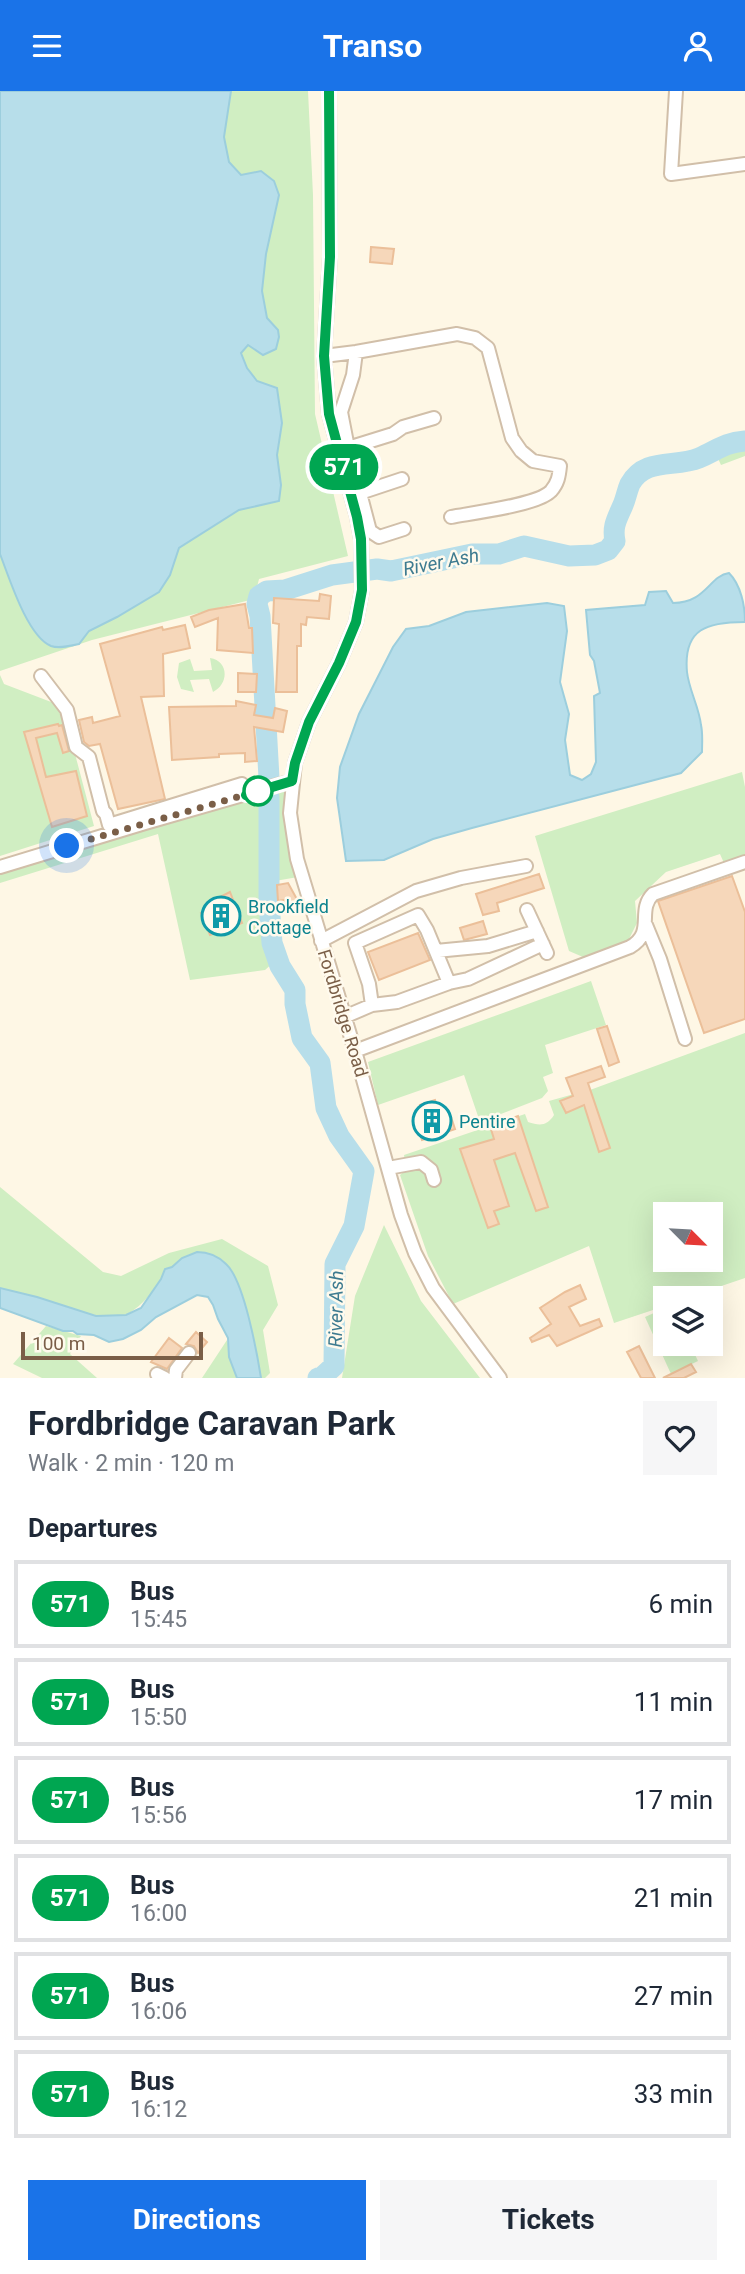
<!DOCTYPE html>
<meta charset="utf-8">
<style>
:root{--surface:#fff;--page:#f6f6f7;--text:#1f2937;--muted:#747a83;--line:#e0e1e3;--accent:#1a73e8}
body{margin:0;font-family:Roboto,sans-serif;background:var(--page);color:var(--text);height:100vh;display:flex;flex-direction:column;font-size:26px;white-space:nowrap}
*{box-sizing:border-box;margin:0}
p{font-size:23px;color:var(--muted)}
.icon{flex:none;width:38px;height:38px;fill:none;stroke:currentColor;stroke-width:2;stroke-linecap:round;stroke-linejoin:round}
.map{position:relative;height:1287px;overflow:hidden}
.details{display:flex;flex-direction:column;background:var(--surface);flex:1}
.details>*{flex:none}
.badge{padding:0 14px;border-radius:23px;font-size:24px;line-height:46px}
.needle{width:46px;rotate:114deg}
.buttons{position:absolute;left:653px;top:1111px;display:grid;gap:14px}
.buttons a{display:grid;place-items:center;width:70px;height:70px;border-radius:0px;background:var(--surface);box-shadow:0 7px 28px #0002;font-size:35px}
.scale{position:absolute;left:21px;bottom:18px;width:182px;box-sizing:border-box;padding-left:7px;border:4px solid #7a5e47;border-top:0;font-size:19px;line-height:24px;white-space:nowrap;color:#7a5e47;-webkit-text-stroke:5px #fffaed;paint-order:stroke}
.you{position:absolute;width:35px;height:35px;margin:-18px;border:5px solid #fff;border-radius:50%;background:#1a73e8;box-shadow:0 0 0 10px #1a73e833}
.map>.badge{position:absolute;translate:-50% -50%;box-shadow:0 0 0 4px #fff}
h2{padding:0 28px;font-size:26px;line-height:63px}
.round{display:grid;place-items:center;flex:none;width:74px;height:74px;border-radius:0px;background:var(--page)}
.overview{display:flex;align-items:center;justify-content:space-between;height:119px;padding:0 28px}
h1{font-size:33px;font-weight:700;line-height:52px}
.button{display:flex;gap:14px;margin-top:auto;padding:14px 28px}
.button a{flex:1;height:80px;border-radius:0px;background:var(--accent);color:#fff;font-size:28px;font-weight:700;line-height:80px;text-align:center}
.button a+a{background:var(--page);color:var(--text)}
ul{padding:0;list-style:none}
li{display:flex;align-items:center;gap:21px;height:88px;margin:0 14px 10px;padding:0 14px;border:4px solid var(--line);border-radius:0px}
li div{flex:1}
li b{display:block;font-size:26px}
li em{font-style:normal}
li .badge{min-width:77px;font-weight:700;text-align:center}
header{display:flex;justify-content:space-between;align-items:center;height:91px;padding:0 28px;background:var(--accent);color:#fff;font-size:32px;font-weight:700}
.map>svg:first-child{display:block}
</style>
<header><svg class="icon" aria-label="menu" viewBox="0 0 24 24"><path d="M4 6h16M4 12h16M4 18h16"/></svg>Transo<svg class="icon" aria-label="person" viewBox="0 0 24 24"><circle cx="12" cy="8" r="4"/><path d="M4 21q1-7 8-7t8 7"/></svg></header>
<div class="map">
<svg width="745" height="1287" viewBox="0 0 745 1287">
<rect width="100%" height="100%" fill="#fef7e5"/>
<!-- green -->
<path fill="#d0eec2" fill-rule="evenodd" d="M 0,0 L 308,0 L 313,104 L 315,323 L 348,465 L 259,488 L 254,508 L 92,549 L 0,580 Z
M 745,350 L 745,365 L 721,374 L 714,359 L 728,352 Z
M 210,567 C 229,570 229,593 213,601 L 209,588 L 190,589 L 194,601 L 181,598 L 177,586 L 179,572 L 190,568 L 194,580 L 212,579 Z
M 0,584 L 4,593 L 59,614 L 65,625 L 94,735 L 0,765 Z
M 742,681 L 745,696 L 745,766 L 724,772 L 720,763 L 666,781 L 635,810 L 637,832 L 628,850 L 583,866 L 569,860 L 535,745 Z
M 284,692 L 287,733 L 298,786 L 275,790 L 277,848 L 284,862 L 265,879 L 190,889 L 158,743 L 0,792 L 0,770 Z
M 591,890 L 606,934 L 545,954 L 553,982 L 543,986 L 548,1000 L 542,1007 L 480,1031 L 464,984 L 378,1014 L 368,971 Z
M 745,942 L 745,1187 L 686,1207 L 665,1208 L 665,1215 L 614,1232 L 589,1155 L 453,1213 L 428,1165 L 400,1084 L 406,1079 L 404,1064 L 525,1023 L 528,1031 C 540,1035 547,1035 554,1024 L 549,1010 L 574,1003 L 585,1018 L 599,1060 L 609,1057 L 590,999 ZM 665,1124 L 710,1124 L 710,1169 L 665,1169 Z
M 0,1096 L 103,1181 L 121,1185 L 169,1162 L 222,1148 L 268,1175 L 278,1214 L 263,1239 L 270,1282 L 265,1287 L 261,1287 L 252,1239 L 172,1177 C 161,1190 143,1216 127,1223 C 104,1234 26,1205 0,1198 Z
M 384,1134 L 421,1210 L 480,1287 L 342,1287 L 355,1205 Z
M 665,1217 L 665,1253 L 690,1253 L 698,1270 L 671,1283 L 645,1226 Z
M 46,1235 L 81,1245 L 70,1263 L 97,1287 L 42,1287 L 13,1273 Z
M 227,1249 L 237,1287 L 202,1287 Z"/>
<!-- water -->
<path fill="#b7deea" stroke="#9ccedd" stroke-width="2" d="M 0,0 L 231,0 L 224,46 L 229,71 L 241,84 L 261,80 L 274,90 L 279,104 L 266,163 L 262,200 L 267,227 L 278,239 L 279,246 L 276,258 L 263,264 L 248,254 L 241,262 L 247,277 L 257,290 L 277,297 L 282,332 L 277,364 L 281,394 L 279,410 L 239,419 L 179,457 L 170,484 L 159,501 L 117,526 L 89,540 L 79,553 C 70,555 59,558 51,555 C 27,545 9,486 0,463 Z
M 729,482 C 741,494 745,515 745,531 C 708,531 683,537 687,581 C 689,599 699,616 701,634 C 703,643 702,652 702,661 L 681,682 L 472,737 L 433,748 L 384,769 L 346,770 L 337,707 L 340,676 L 359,623 L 393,556 L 406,538 L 429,535 L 466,521 L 547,512 L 564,515 L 567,540 L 560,591 L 569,623 L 565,649 L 570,684 L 582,689 L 591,683 L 596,671 L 594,605 L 600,602 L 594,570 L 590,564 L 586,519 L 645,514 L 649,501 L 666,500 L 673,512 C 706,512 709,485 729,482 Z
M 197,1161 C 208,1161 218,1165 226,1173 C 244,1189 257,1262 261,1287 L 237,1287 L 229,1266 L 228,1247 L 218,1228 L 213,1214 L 208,1206 L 197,1204 L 156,1226 L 141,1239 L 123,1248 L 109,1251 L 94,1244 L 77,1243 L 73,1240 L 63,1240 L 0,1217 L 0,1197 L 37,1206 L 96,1225 L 126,1224 L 141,1217 L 161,1188 L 165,1178 L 172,1176 L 182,1167 Z"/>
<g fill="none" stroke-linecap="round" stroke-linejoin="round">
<!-- river -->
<path stroke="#b7deea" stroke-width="21" d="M 269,687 L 260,525 L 257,513 L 259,505 L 267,500 L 285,499 L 332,484 L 377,478 L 391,480 L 472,463 L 499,463 L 524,455 L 569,465 L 595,464 L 608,459 L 615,450 C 612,435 617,428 623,414 C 626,407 627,400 630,393 C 645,366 674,377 699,367 C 718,359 723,352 745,350
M 269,706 L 269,811 L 272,852 L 280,875 L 295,899 L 295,913 L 302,947 L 320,972 L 326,1017 L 339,1045 L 364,1080 L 354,1135 L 335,1173 L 334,1275 L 322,1286 L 318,1287"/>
</g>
<!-- building -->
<path fill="#f6d7ba" stroke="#ebbf99" stroke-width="2" d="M 371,156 L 394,158 L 392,173 L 370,171 Z
M 320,503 L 331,505 L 329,528 L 307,526 L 306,534 L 301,533 L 301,555 L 297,555 L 297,601 L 276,601 L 279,533 L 273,532 L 274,507 L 319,510 Z
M 245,513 L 249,537 L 252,537 L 253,562 L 217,559 L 218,527 L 195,536 L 191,526 L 209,519 Z
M 185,534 L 190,557 L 163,563 L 164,605 L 141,606 L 165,708 L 118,718 L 100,653 L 89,655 L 84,651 L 79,629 L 92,626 L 93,632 L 120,625 L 100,553 L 162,536 L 163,539 Z
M 238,582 L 257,583 L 256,601 L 238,601 Z
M 236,610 L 256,614 L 254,624 L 273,627 L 275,617 L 287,620 L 283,641 L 254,636 L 257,670 L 245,671 L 245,662 L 219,663 L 219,666 L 172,669 L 169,616 L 236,615 Z
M 58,633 L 59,635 L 62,634 L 69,660 L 63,662 L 57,642 L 36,647 L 46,686 L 76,680 L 87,725 L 52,736 L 24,641 Z
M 539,783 L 544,797 L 497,812 L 499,820 L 483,824 L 476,803 Z
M 732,785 L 745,821 L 745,928 L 704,942 L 658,810 Z
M 288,792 L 299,812 L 286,817 L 284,809 L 278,810 L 277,794 Z
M 230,801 L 242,832 L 210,844 L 201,822 L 225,813 L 222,805 Z
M 483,830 L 487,843 L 464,849 L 460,837 Z
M 418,842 L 430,869 L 379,889 L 368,861 Z
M 607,935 L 619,971 L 609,975 L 597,938 Z
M 601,975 L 605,986 L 588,992 L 610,1057 L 599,1061 L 584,1014 L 566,1022 L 560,1010 L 573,1005 L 566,987 Z
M 435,1009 L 441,1028 L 451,1026 L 455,1038 L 422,1049 L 419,1040 L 425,1038 L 420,1014 Z
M 518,1025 L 548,1116 L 536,1120 L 515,1062 L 494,1069 L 509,1115 L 494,1120 L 499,1133 L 488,1137 L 460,1058 L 494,1048 L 490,1035 Z
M 580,1194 L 586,1208 L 569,1216 L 580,1235 L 599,1228 L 602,1235 L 557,1255 L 549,1244 L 532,1251 L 530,1247 L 551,1233 L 540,1217 L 565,1201 Z
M 196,1241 L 207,1251 L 198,1262 L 194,1255 L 186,1253 Z
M 169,1247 L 182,1257 L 167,1278 L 151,1271 Z
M 639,1255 L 655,1287 L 641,1287 L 627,1261 Z
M 691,1273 L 696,1281 L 684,1287 L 663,1287 Z"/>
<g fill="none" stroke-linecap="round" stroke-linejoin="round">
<defs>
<path id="minor" d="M 329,0 L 330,166 L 324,265 L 329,323 L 357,426 L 361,448 L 362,499 L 356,531 L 339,572 L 309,631 L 295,672 L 290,722 L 297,768 L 355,960 L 401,1124 L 415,1162 L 433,1197 L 500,1287
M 676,0 L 671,83 L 745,73
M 356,261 L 353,284 L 341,321 L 348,357 L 360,402 L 402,388
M 324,265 L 356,261 L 457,243 L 475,247 L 488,257 L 512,347 L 521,360 L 533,370 L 560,375 C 559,385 558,392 551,400 C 538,414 472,422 451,426
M 348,357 L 393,343 L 403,336 L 434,327
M 355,403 L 360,402 L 370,440 L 379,446 L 404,438
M 41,585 L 67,619 L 76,656 L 89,666 L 103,720 L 106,723 L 109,734 L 242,693
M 0,776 L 145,732 L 292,690
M 527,819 L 547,862
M 646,834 L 660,868 L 685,948
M 321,850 L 416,800 L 461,787 L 526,775
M 436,860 L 488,855 L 537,840
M 372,914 L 369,893 L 355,852 L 418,824 L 427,839 L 449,892
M 344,926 L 372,914 L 397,911 L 449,892 L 468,888 L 543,853
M 355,960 L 630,856 C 656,841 636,820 653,803 L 745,771
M 388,1077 L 421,1071 L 431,1079 L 434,1089
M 157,1283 L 165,1287
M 175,1287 L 176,1279 L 189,1262"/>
</defs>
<!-- minor casing -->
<use href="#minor" stroke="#d1bfa9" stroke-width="16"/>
<!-- minor -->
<use href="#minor" stroke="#fff" stroke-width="12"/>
</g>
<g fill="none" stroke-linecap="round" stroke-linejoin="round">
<defs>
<path id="line" d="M 246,704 L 292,690 L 295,672 L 309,631 L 339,572 L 356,531 L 362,499 L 361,448 L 357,426 L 329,323 L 324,265 L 330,166 L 329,0"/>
</defs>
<!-- line casing -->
<use href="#line" stroke="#fff" stroke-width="16"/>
<!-- line -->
<use href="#line" stroke="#00a651" stroke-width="10"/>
<!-- walk -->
<path stroke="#7a5e47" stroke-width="7" stroke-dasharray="0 12.6" d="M 67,755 L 265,698 L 258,700"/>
</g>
<!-- icons -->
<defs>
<symbol id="building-ring" viewBox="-11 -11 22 22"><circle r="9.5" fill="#fffaed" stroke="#0f9aa8" stroke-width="1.5"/><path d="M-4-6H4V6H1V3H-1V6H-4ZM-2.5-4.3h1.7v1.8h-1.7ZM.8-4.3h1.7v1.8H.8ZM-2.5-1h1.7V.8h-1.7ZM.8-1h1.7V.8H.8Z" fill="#0f9aa8"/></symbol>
</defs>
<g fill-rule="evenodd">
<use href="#building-ring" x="199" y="803" width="44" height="44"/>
<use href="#building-ring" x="410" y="1008" width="44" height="44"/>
</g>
<!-- markers -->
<circle fill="#fff" stroke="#00a651" stroke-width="3.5" cx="258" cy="700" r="14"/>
<g text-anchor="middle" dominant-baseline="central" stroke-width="5" stroke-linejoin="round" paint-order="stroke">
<!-- culture labels -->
<g font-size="18" fill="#0d838f" stroke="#fffaed" text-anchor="start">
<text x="248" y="815">Brookfield<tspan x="248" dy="21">Cottage</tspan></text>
<text x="459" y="1030">Pentire</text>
</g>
<!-- street labels -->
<g font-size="18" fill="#7a5e47" stroke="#fffaed">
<text transform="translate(343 922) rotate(73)">Fordbridge Road</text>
</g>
<!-- water labels -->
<g font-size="19" font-style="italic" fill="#3e7b90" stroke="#fffaed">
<text transform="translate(441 471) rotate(-11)">River Ash</text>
<text transform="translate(336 1218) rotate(-89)">River Ash</text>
</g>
</g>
</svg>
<div class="buttons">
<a><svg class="needle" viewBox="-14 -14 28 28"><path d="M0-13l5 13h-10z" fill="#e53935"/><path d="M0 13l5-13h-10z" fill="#747a83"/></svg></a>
<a><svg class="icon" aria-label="layers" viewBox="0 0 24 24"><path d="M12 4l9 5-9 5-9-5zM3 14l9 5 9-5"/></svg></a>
</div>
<div class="scale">100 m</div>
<div class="you" style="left:67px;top:755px"></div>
<b class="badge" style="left:344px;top:376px;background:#00a651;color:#fff">571</b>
</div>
<section class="details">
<div class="overview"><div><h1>Fordbridge Caravan Park</h1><p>Walk · 2 min · 120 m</p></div><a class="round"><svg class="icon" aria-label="heart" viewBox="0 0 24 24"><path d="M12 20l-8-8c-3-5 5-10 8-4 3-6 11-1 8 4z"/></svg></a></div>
<h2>Departures</h2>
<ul>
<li><span class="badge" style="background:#00a651;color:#fff">571</span><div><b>Bus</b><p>15:45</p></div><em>6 min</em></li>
<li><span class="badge" style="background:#00a651;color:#fff">571</span><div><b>Bus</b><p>15:50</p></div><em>11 min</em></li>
<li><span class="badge" style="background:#00a651;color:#fff">571</span><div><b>Bus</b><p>15:56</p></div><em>17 min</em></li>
<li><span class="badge" style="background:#00a651;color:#fff">571</span><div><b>Bus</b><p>16:00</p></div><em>21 min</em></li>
<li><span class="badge" style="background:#00a651;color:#fff">571</span><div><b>Bus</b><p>16:06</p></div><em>27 min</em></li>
<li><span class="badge" style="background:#00a651;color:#fff">571</span><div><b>Bus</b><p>16:12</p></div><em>33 min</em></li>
</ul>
<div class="button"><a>Directions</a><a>Tickets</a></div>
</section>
